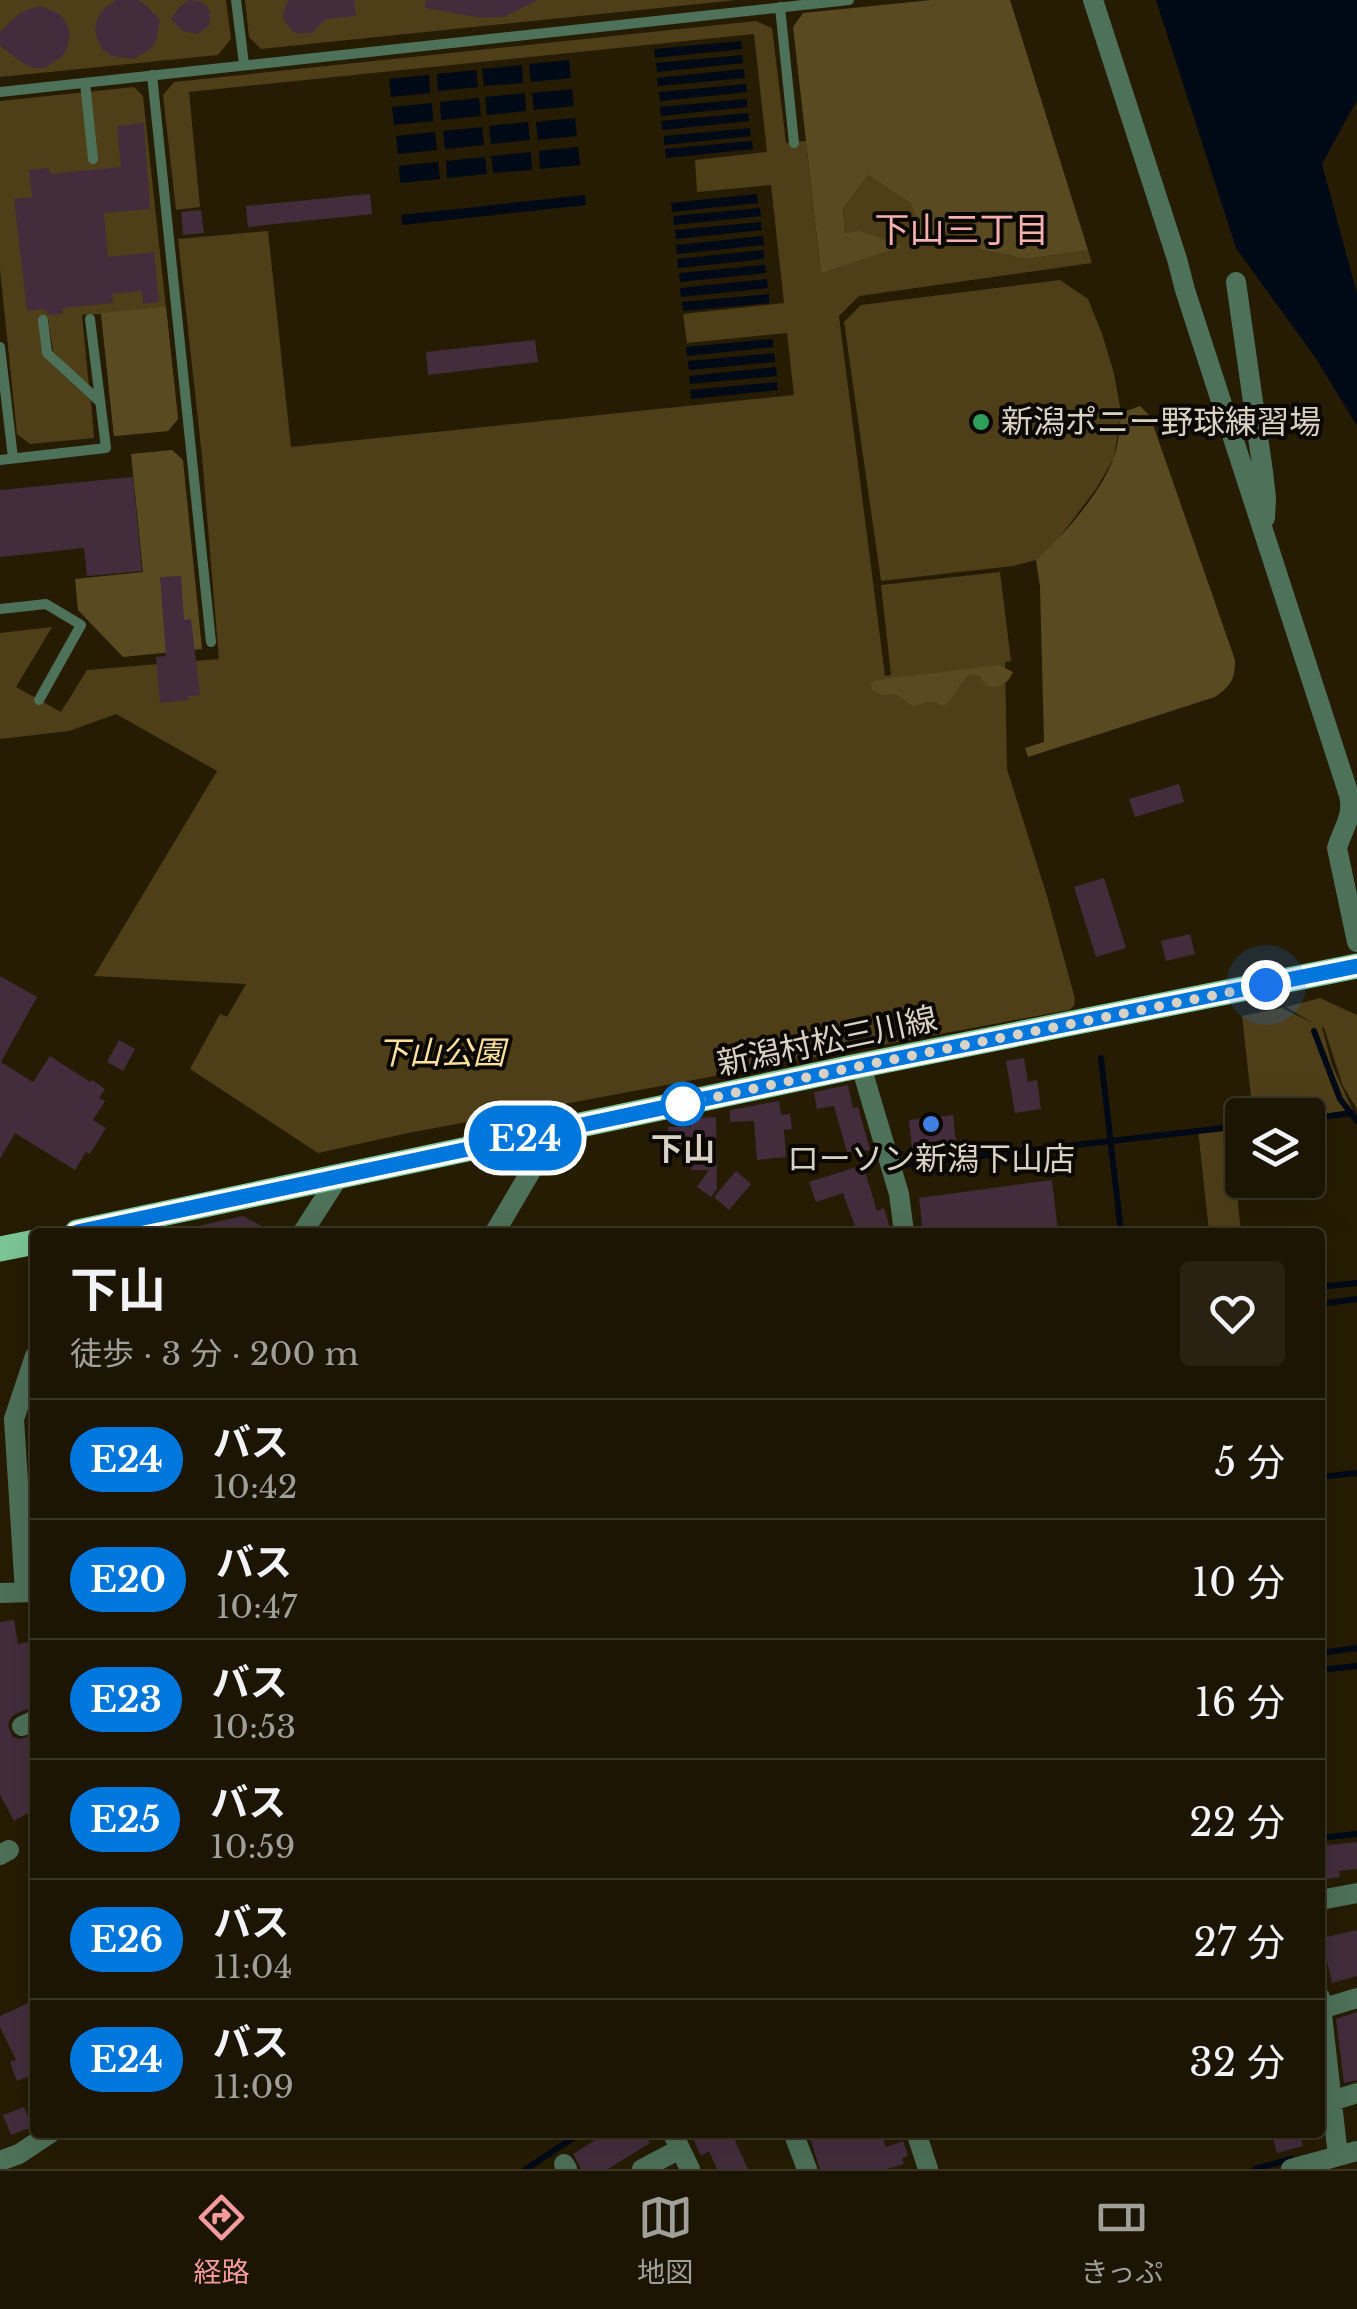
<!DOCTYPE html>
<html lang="ja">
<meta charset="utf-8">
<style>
:root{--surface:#1c1503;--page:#292212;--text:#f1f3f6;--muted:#a09f9a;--line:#3a3425;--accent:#f59b9e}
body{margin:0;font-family:"Libre Baskerville","Noto Sans JP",serif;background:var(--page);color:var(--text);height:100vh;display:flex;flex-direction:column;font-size:38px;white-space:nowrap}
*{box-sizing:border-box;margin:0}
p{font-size:32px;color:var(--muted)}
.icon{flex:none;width:55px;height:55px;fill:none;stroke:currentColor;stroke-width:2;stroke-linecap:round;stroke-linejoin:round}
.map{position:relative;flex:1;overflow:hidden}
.drawer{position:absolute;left:30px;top:1228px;width:1295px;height:910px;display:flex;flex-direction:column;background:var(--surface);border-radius:10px;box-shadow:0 10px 40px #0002,0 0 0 2px var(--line)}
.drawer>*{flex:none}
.badge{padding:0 20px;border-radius:32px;font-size:35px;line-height:65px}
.buttons{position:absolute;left:1225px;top:1098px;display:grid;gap:20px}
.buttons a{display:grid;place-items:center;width:100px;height:100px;border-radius:10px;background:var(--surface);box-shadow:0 10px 40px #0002,0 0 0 2px var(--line);font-size:50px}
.you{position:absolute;width:50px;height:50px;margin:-25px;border:8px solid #fff;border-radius:50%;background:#1a73e8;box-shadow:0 0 0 15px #1a73e833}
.map>.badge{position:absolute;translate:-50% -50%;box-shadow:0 0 0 5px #fff}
.round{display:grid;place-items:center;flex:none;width:105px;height:105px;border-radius:10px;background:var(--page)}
.overview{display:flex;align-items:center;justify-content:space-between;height:170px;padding:0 40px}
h1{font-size:48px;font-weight:700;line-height:75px}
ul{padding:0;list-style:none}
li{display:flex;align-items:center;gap:30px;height:120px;padding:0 40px;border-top:2px solid var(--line)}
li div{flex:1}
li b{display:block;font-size:38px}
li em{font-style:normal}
li .badge{min-width:110px;font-weight:700;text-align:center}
.menu{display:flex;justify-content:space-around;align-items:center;height:140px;border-top:2px solid var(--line);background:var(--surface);font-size:28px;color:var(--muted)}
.menu a{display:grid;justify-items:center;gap:5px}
.menu .selected{color:var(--accent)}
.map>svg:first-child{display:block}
</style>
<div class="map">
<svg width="1357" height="2169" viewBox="0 0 1357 2169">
<rect width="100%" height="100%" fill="#261c04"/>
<!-- green -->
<path fill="#4e3f19" d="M 0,0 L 226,0 L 231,39 L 218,55 L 0,77 Z
M 245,0 L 737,0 L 261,49 L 249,37 Z
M 756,21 L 772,28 L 786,143 L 806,141 L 821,273 L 845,233 L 843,209 L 868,175 L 910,203 L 919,219 L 908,229 L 927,236 L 951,230 L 982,250 L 1026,259 L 1088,250 L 1092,263 L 859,296 L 839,316 L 885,676 L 891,675 L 881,585 L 1000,572 L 1011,661 L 1005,662 L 1007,769 L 1047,896 L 1075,999 L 1074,1006 L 1069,1010 L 408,1133 L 318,1153 L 190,1069 L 220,1014 L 227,1017 L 246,984 L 94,976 L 217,771 L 116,714 L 69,731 L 0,739 L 0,633 L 52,627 L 16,687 L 61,712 L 87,670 L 219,659 L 202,456 L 178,239 L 268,231 L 291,447 L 794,395 L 787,333 L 687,343 L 683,314 L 784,303 L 771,185 L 697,192 L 695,160 L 767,152 L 754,34 L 189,92 L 200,207 L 176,210 L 163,95 L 174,82 Z
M 134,87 L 143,96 L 178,419 L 168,431 L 114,436 L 101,314 L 82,315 L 89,387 L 53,351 L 48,318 L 39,318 L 43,356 L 91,401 L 94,438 L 30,444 L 17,434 L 0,269 L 0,101 Z
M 1060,280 L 1088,299 L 1102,334 L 1114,373 L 1121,413 L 1114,458 L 1096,489 L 1056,542 L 1036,560 L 1013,566 L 881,581 L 844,322 L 861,305 Z
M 1320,998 L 1357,1015 L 1357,1109 L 1343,1086 L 1324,1028 L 1322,1027 L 1332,1065 L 1353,1111 L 1308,1116 L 1253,1115 L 1242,1016 L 1282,1008 L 1313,1023 L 1286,1007 Z
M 1230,1126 L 1241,1232 L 1209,1232 L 1198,1129 Z"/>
<!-- forest -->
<path fill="#594a21" d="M 931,0 L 1010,0 L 1088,250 L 1026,259 L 982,250 L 951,231 L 927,236 L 907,230 L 918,219 L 910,203 L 868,175 L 843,209 L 845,233 L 860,231 L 903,246 L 821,273 L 793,27 L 803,13 Z
M 166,307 L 178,419 L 168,431 L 114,436 L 101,313 Z
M 1140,406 L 1150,416 L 1235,660 C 1235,679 1231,686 1215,697 L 1028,757 L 1025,748 L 1044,742 L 1040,587 L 1036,560 C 1064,535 1099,495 1113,460 C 1119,446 1119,428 1121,413 Z
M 172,450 L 183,460 L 202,649 L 123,657 L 78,610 L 75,579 L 143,572 L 131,454 Z
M 999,665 L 1013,672 C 1007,685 999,689 986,686 L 980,676 L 970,674 C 959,683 955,696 944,706 L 931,701 L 912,706 L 896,694 L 882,695 L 872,690 L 871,683 L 876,680 Z"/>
<!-- water -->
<path fill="#000a16" d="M 1156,0 L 1357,0 L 1357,100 L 1322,164 L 1357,294 L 1357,426 L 1317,360 L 1236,248 Z
M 741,41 L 742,49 L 655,58 L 654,49 Z
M 742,55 L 743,63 L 657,72 L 656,63 Z
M 569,60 L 571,78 L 531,82 L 529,64 Z
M 522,65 L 523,83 L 484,86 L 482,69 Z
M 744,69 L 745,78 L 658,86 L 657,78 Z
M 476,70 L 478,87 L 438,91 L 437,74 Z
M 429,75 L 430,93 L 391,97 L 389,79 Z
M 746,84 L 747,92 L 660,101 L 659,92 Z
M 572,89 L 574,106 L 534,110 L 532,93 Z
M 525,93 L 526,111 L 487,115 L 485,97 Z
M 479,98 L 481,116 L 441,120 L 440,102 Z
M 747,99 L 747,107 L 661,116 L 660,107 Z
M 432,103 L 433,121 L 394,125 L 392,107 Z
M 748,113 L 749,121 L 663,130 L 661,121 Z
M 575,118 L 577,136 L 538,140 L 536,122 Z
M 528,122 L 530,140 L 491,144 L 489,126 Z
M 482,127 L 484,145 L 445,149 L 443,131 Z
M 750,128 L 751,136 L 664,145 L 664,136 Z
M 435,132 L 437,150 L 398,154 L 396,136 Z
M 752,141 L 753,149 L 666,158 L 665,149 Z
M 578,147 L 580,165 L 540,169 L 539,151 Z
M 531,152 L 532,170 L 493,173 L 491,156 Z
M 485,157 L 487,174 L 447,178 L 446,161 Z
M 438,162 L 440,179 L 400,183 L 399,166 Z
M 757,194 L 758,203 L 672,212 L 671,203 Z
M 585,195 L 586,205 L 402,225 L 401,215 Z
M 760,208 L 761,216 L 674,225 L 673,216 Z
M 761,222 L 762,230 L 676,239 L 675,230 Z
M 763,236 L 764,245 L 677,254 L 676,245 Z
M 764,250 L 764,259 L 678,268 L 677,259 Z
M 765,265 L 766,273 L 680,282 L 679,273 Z
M 767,279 L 768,288 L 681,297 L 680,288 Z
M 769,294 L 769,303 L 683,311 L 682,302 Z
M 773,339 L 773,347 L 687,356 L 686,347 Z
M 774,353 L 775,362 L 689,370 L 688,361 Z
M 776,367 L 777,376 L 690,384 L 689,376 Z
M 777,382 L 778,390 L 691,399 L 690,390 Z"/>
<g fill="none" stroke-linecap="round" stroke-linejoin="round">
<!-- stream -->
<path stroke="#000a16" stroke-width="6" d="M 1314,1031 L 1340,1099 L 1357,1121
M 1101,1058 L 1121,1232
M 1308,1119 L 1351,1113
M 901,1165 L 1242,1126
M 1320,1287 L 1357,1283
M 1320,1304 L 1357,1299
M 1320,1477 L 1357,1473
M 1320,1653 L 1357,1648
M 1320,1670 L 1357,1666
M 1320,1838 L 1357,1834
M 526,2169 L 582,2132
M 1255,2169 L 1291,2159"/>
</g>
<!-- building -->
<path fill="#432d3d" d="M 116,0 L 138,0 L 146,5 L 160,20 L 156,40 L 151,49 L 133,59 L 112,56 L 103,50 L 98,41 L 95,30 L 97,20 L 102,10 Z
M 189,0 L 202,2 L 210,11 L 210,23 L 207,28 L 197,34 L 182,31 L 171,19 L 180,6 Z
M 288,0 L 354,0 L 356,16 L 326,19 L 312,33 L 298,34 L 292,31 L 284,20 L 283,13 Z
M 426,0 L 538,0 L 504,17 L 481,18 L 425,8 Z
M 40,6 L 58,13 L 65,20 L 70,34 L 67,48 L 62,57 L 44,68 L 34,68 L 24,64 L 0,46 L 0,32 L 21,12 Z
M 144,123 L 150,209 L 104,213 L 108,257 L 154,252 L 159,302 L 143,304 L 142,291 L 112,294 L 113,303 L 62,308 L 63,314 L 50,315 L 43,309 L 27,311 L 14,199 L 32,197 L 29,170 L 49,168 L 50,174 L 121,167 L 117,126 Z
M 370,194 L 372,214 L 248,227 L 246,206 Z
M 201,210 L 204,233 L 183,235 L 181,212 Z
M 535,340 L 538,362 L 428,375 L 426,352 Z
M 133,477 L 142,571 L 87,576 L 84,548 L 0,557 L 0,490 Z
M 181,576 L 184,620 L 191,619 L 200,695 L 188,696 L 189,700 L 160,703 L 156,657 L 166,656 L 160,577 Z
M 1179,784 L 1184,802 L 1135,817 L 1129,799 Z
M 1104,878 L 1126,948 L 1096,957 L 1074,887 Z
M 1190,934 L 1195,954 L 1166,961 L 1161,941 Z
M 0,976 L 37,997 L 1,1062 L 33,1082 L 50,1056 L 90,1082 L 92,1080 L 105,1089 L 99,1098 L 105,1101 L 93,1120 L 106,1128 L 90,1154 L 86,1152 L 75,1170 L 15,1133 L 0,1159 Z
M 119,1040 L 135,1049 L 123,1071 L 107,1062 Z
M 1024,1058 L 1028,1082 L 1037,1080 L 1041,1109 L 1015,1113 L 1006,1061 Z
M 848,1085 L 853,1108 L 858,1107 L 870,1150 L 847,1152 L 834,1106 L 817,1109 L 814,1092 Z
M 779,1101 L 781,1115 L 790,1114 L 792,1129 L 784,1130 L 786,1157 L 757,1160 L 754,1121 L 730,1122 L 730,1110 Z
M 953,1115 L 957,1152 L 913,1157 L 909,1120 Z
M 716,1117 L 717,1189 L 711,1197 L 697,1187 L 709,1170 L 691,1170 L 691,1144 L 668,1144 L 668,1127 L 691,1127 L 690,1118 Z
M 863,1165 L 877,1211 L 884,1208 L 889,1225 L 890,1228 L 877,1232 L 857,1232 L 843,1193 L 816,1202 L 809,1182 Z
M 736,1171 L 751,1184 L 729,1210 L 714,1197 Z
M 1052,1180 L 1058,1232 L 923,1232 L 919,1198 Z
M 243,1216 L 273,1232 L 198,1232 L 198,1226 Z
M 14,1620 L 18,1644 L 28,1642 L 31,1661 L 35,1659 L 35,1706 L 15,1714 L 10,1719 L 8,1726 L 13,1737 L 20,1739 L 35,1735 L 35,1809 L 14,1821 L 0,1795 L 0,1622 Z
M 1357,1842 L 1357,1869 L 1339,1871 L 1340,1877 L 1320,1880 L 1320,1846 Z
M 1357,1930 L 1357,1976 L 1332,1983 L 1322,1938 Z
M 35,2000 L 35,2074 L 17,2081 L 10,2062 L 16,2060 L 0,2027 L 0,2016 Z
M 1357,2012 L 1357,2080 L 1344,2083 L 1336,2019 Z
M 24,2107 L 32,2127 L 11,2135 L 3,2115 Z
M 608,2132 L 643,2132 L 650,2143 L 608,2169 L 581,2169 L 573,2154 Z
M 690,2132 L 731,2132 L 748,2169 L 717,2169 L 709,2151 L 701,2156 Z
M 808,2132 L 881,2132 L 886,2147 L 903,2141 L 908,2156 L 902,2158 L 904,2164 L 887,2169 L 820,2169 Z
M 1271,2132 L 1299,2132 L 1303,2146 L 1277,2153 Z"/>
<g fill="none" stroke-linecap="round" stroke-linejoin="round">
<!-- service -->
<path stroke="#4e7159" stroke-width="10" d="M 236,0 L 244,64
M 780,7 L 794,143
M 152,75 L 211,642
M 85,83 L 93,159
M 0,92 L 849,0
M 43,320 L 47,353 L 99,401
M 0,347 L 13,458
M 0,460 L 106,448 L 90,319
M 0,609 L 46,604 L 81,625 L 39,700"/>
<!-- minor -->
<path stroke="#4e7159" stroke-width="20" d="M 1093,0 L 1177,259 L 1185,290 L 1349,795 C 1354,816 1343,828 1337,848 L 1357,942
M 1236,282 L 1263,472 L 1266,498 L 1265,518
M 861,1066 L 899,1194 L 904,1232
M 303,1232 L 339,1176
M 495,1232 L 554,1132
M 25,1592 L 14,1419 L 35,1356
M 0,1593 L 35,1592
M 22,1726 L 35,1720
M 0,1855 L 9,1850
M 1320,1900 L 1357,1893
M 1320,1997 L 1338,2156
M 1321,2009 L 1357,1998
M 1332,2101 L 1357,2093
M 672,2132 L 690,2169
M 793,2132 L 807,2169
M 916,2132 L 928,2169
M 0,2161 L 19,2154 L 52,2132
M 564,2164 L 567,2169
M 642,2169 L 680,2149
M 1291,2169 L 1357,2151"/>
<!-- primary -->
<path stroke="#7bc595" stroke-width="25" d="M 77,1232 L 853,1067 L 1357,966
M 0,1249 L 35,1242"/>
</g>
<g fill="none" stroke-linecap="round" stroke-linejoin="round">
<defs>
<path id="line" d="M 77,1232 L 850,1068 L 1357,966"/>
</defs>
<!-- line casing -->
<use href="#line" stroke="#fff" stroke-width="22"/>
<!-- line -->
<use href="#line" stroke="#07d" stroke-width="15"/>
<!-- walk -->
<path stroke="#d8d2c4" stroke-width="10" stroke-dasharray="0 18" d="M 683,1104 L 850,1068 L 1266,985"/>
</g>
<!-- markers -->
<circle fill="#2e9e5b" stroke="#0b0701" stroke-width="4" cx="981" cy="422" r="10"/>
<circle fill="#fff" stroke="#07d" stroke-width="5" cx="683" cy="1104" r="20"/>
<circle fill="#3f7fe0" stroke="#0b0701" stroke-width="4" cx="931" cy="1124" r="10"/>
<g text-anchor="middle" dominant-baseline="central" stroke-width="8" stroke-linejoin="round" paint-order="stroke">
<!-- poi labels -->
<g font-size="32" fill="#d8d2c4" stroke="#0b0701" text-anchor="start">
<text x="1001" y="422">新潟ポニー野球練習場</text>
<text x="931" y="1159" text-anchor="middle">ローソン新潟下山店</text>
</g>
<!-- street labels -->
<g font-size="32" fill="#d8d2c4" stroke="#0b0701">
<text transform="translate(827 1041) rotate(-12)">新潟村松三川線</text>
</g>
<!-- park labels -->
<g font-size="32" font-style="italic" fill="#fde19d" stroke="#0b0701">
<text x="441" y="1053">下山公園</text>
</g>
<!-- stop labels -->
<g font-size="32" font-weight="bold" fill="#d8d2c4" stroke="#0b0701">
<text x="683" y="1149">下山</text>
</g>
<!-- neighbourhood labels -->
<g font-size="35" fill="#f5b0b2" stroke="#0b0701">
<text x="962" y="229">下山三丁目</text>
</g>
</g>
</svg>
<div class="buttons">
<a><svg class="icon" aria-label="layers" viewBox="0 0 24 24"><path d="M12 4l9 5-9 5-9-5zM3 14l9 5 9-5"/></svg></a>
</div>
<div class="you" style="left:1266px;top:985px"></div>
<b class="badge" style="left:525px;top:1138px;background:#07d;color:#fff">E24</b>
<section class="drawer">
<div class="overview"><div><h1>下山</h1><p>徒歩 · 3 分 · 200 m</p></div><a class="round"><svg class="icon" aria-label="heart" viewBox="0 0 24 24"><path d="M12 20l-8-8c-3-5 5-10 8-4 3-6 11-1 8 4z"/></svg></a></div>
<ul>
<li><span class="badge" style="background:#07d;color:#fff">E24</span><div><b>バス</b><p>10:42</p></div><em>5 分</em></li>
<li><span class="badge" style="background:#07d;color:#fff">E20</span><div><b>バス</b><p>10:47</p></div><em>10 分</em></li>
<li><span class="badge" style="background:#07d;color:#fff">E23</span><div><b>バス</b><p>10:53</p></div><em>16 分</em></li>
<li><span class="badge" style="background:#07d;color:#fff">E25</span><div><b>バス</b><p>10:59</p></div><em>22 分</em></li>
<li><span class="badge" style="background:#07d;color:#fff">E26</span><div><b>バス</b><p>11:04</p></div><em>27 分</em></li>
<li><span class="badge" style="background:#07d;color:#fff">E24</span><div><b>バス</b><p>11:09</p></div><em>32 分</em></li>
</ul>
</section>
</div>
<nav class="menu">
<a class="selected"><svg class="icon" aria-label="directions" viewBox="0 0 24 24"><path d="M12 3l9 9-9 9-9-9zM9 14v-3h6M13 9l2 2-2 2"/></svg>経路</a>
<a><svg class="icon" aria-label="map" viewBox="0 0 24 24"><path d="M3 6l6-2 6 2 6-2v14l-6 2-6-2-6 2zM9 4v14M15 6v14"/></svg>地図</a>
<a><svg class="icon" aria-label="tickets" viewBox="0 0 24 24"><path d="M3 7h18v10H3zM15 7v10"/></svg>きっぷ</a>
</nav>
